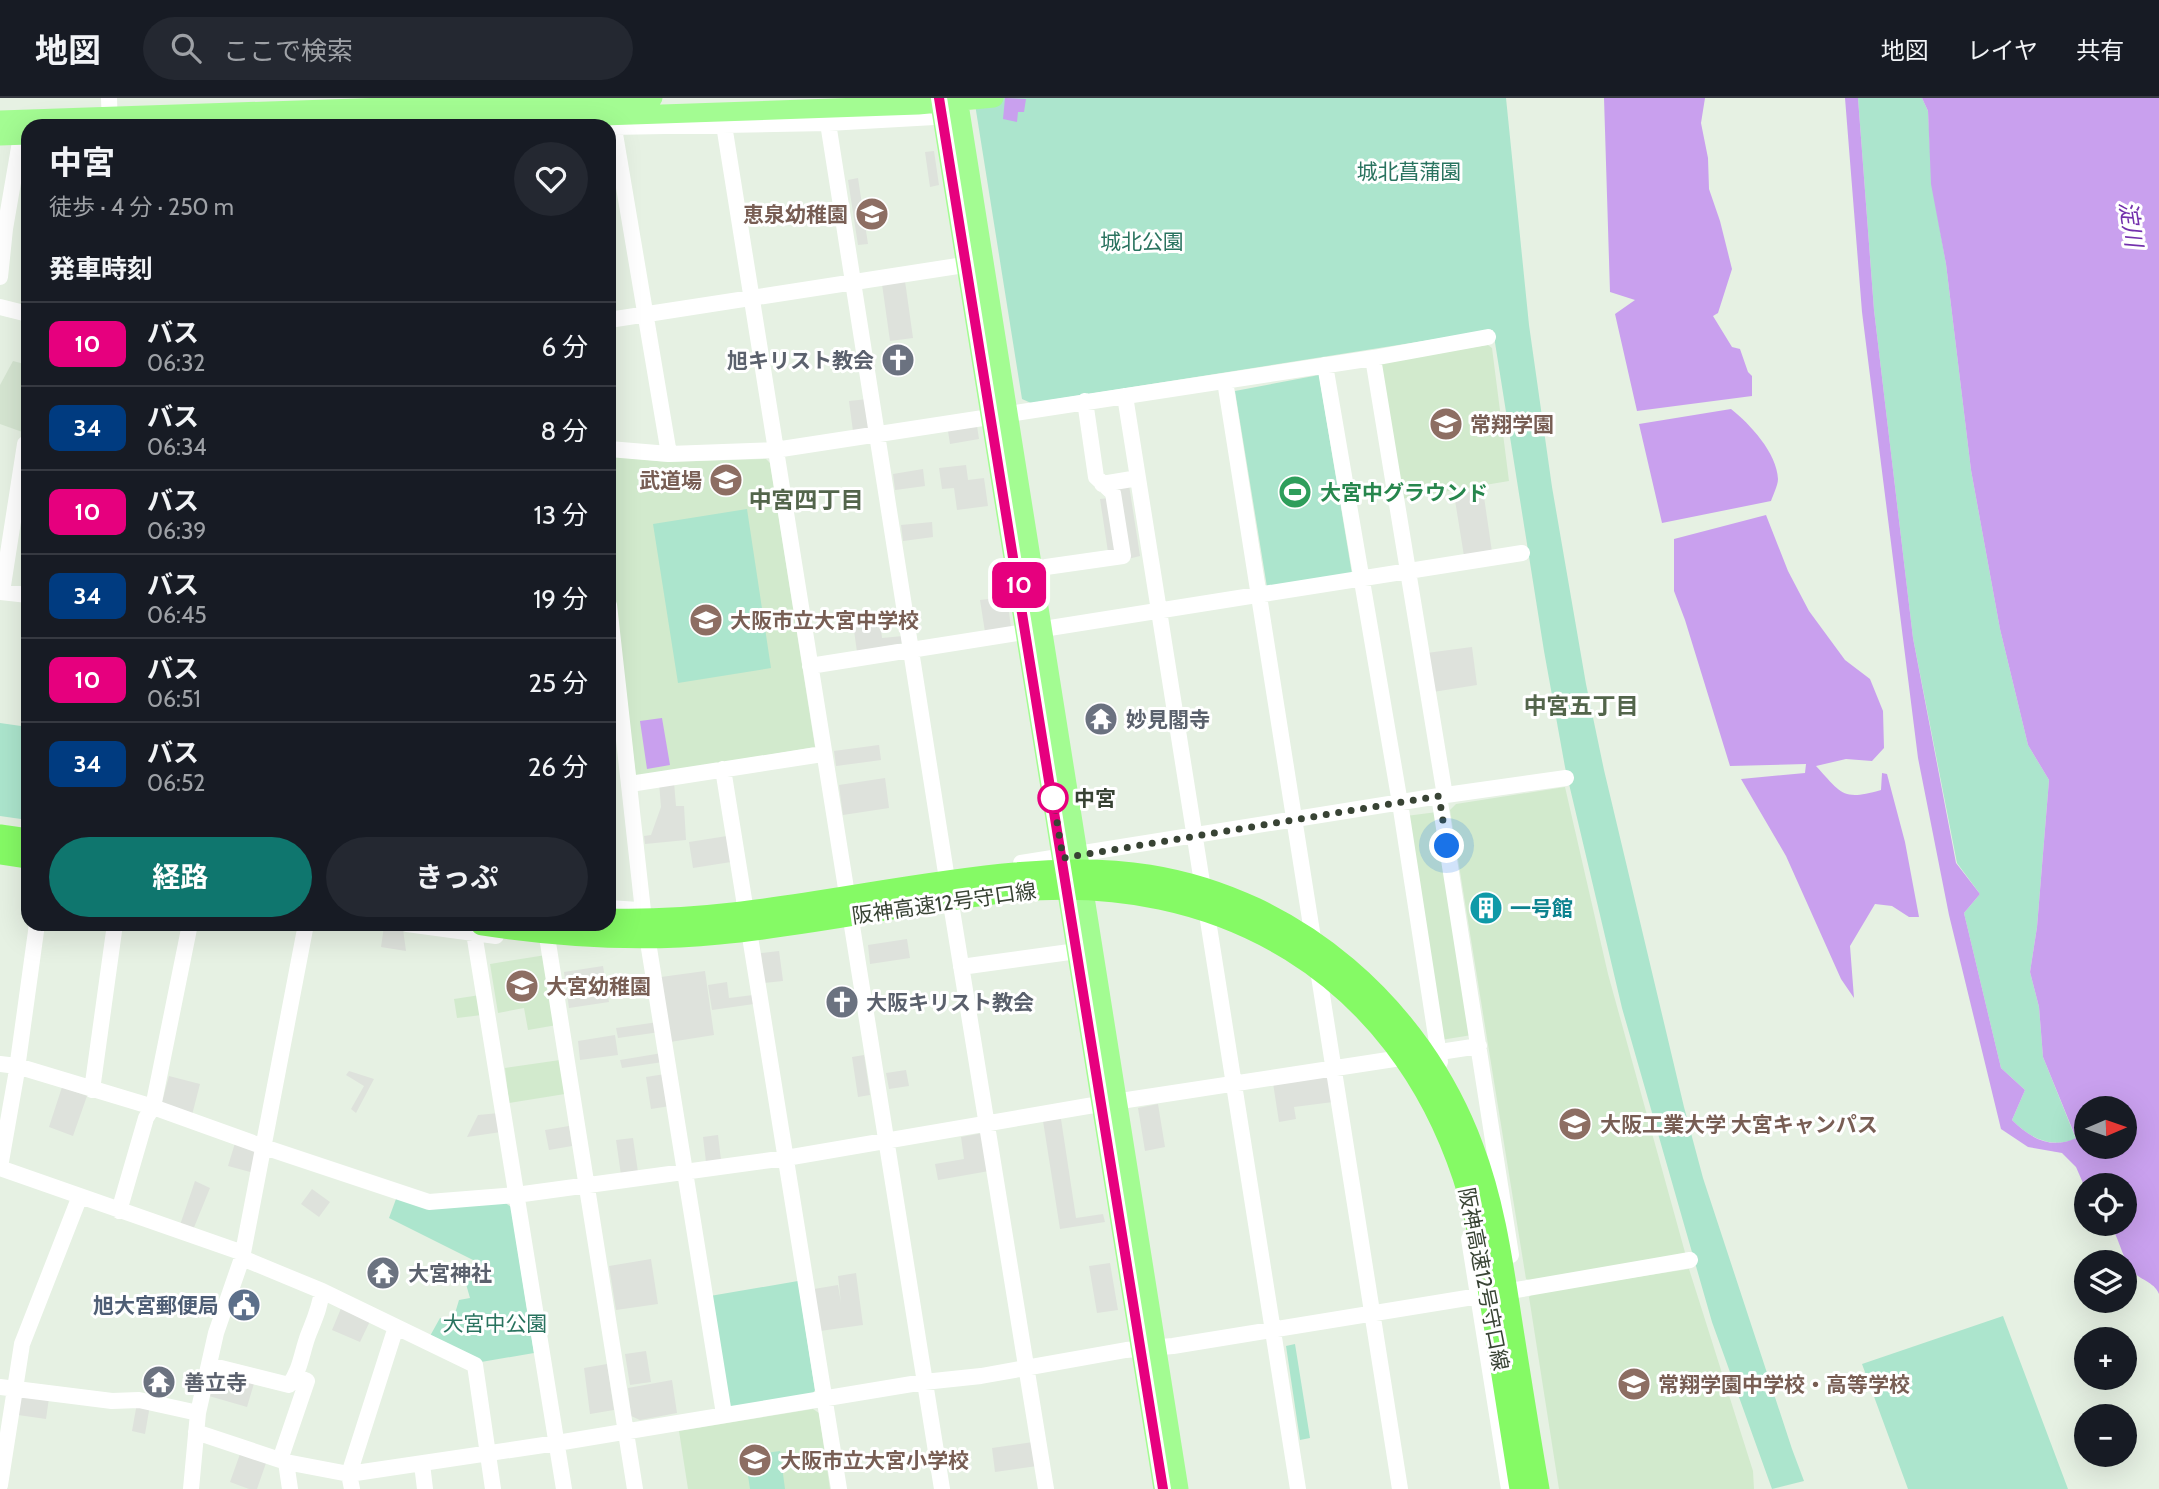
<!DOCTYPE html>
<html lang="ja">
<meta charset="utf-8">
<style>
:root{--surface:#171b24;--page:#242831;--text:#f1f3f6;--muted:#9ea1a6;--line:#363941;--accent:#0f766e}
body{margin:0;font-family:Cabin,"Noto Sans JP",sans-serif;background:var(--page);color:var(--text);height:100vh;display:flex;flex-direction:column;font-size:26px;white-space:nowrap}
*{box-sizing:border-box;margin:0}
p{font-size:23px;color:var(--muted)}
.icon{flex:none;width:38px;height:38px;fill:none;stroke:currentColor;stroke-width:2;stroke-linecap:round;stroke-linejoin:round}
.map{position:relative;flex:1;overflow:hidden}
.sheet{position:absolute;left:21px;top:21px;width:595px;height:812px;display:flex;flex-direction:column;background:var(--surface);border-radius:21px;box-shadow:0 7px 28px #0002}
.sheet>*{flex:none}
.badge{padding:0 14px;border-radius:10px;font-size:24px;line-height:46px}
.needle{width:46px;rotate:88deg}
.controls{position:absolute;left:2074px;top:998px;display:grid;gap:14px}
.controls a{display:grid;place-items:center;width:63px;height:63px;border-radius:50%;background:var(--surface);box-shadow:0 7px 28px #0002;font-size:35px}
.you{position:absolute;width:35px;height:35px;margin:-18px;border:5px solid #fff;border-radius:50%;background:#1a73e8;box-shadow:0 0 0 10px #1a73e833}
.map>.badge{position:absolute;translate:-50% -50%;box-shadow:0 0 0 4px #fff}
h2{padding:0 28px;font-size:26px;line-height:63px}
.round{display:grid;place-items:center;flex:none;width:74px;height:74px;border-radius:37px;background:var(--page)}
.summary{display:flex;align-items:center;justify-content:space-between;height:119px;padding:0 28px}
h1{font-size:33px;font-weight:700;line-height:52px}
.cta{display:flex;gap:14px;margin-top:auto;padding:14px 28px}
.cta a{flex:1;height:80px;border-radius:42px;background:var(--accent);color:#fff;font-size:28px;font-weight:700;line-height:80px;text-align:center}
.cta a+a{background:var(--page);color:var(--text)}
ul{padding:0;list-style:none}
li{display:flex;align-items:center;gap:21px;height:84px;padding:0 28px;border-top:2px solid var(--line)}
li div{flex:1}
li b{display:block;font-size:26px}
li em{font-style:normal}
li .badge{min-width:77px;font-weight:700;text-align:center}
header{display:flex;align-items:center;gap:42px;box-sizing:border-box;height:98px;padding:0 35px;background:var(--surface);border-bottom:2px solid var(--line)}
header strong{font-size:33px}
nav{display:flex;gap:38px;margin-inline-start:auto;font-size:24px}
.search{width:490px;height:63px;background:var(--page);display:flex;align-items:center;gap:18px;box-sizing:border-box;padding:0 24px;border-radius:38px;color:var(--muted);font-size:26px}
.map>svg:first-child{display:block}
</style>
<header>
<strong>地図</strong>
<div class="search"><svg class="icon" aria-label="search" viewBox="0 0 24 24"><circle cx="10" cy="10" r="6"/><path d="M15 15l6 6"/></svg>ここで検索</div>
<nav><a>地図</a><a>レイヤ</a><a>共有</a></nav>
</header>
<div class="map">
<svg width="2159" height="1391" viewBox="0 0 2159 1391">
<rect width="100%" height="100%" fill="#e6f1e3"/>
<!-- residential -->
<path fill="#d5e5d1" d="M 13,263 L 28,267 L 28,336 L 0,326 L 0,287 Z"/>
<!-- education -->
<path fill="#d2eacd" d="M 1488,247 L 1492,250 L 1509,383 L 1401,401 L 1380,269 L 1384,263 Z
M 609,358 L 667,364 L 766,361 L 770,365 L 815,649 L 636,679 L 609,461 Z
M 1565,689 L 1608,876 L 1686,1158 L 1537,1184 L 1526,1181 L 1450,712 L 1456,706 Z
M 1437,714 L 1472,937 L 1441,942 L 1406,718 Z
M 546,857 L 557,927 L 528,932 L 524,910 L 498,915 L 490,866 Z
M 480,897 L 482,917 L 457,920 L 454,901 Z
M 560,962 L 565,996 L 509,1005 L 505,970 Z
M 1689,1171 L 1753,1373 L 1754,1391 L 1559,1391 L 1529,1199 L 1533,1195 Z
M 813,1311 L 819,1315 L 830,1391 L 688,1391 L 679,1333 Z"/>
<!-- green -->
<path fill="#ace5cd" d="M 974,0 L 1506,0 L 1529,227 L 1552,389 L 1586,586 L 1604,672 L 1684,1009 L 1703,1080 L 1792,1351 L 1804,1383 L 1772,1391 L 1712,1224 L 1622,910 L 1565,669 L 1544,553 L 1493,232 L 1031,305 L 1022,301 Z
M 1858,0 L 1922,0 L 1928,13 L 1932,86 L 1946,166 L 1971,372 L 2000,531 L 2028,647 L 2049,682 L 2037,829 L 2030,874 L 2039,909 L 2043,959 L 2076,1041 C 2050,1051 2030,1040 2012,1022 L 2025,992 L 2001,970 L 1964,815 L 1980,796 L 1957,765 L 1913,540 L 1874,212 Z
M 1319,277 L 1352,476 L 1267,489 L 1235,293 Z
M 747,411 L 771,570 L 678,585 L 653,426 Z
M 0,625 L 28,629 L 28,722 L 0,718 Z
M 396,1101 L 504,1104 L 511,1109 L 534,1255 L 481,1264 L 430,1238 L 440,1220 L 453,1222 L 459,1202 L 470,1200 L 466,1186 L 475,1163 L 389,1120 Z
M 798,1183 L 815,1292 L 813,1295 L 732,1309 L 728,1306 L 710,1198 Z
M 2003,1218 L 2068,1391 L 1908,1391 L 1862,1266 Z
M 1295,1246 L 1310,1340 L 1300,1342 L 1286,1248 Z
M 780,1353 L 785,1391 L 750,1391 L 745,1358 Z"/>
<!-- parking -->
<path fill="#dee2dc" d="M 934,53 L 939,87 L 930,89 L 925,54 Z
M 858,80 L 868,146 L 858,147 L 848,82 Z
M 905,183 L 913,240 L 890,243 L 882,186 Z
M 868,301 L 871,324 L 867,332 L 853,333 L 849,303 Z
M 977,328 L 979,341 L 950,346 L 948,333 Z
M 966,367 L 968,382 L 984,380 L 988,408 L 957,412 L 954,390 L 942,391 L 939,370 Z
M 923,371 L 925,388 L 895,392 L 893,376 Z
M 1129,387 L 1140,458 L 1128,461 L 1118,389 Z
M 1483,392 L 1492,454 L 1464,458 L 1454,396 Z
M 1109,400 L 1117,451 L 1108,454 L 1100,401 Z
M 932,424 L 933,439 L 903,443 L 901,427 Z
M 1007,499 L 1011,530 L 985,534 L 980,502 Z
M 880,522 L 882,540 L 903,538 L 903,545 L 857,554 L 853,525 Z
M 1472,549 L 1477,587 L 1433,594 L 1427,555 Z
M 879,647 L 881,662 L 836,668 L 834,653 Z
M 885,680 L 889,710 L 843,717 L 839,687 Z
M 674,684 L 676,708 L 684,708 L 686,742 L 645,746 L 644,738 L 651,737 L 661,709 L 659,685 Z
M 727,738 L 731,764 L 693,770 L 689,744 Z
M 384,828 L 403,831 L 406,853 L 381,849 Z
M 907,841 L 910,860 L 870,866 L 868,847 Z
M 779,853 L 783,883 L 764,885 L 761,855 Z
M 603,868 L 609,904 L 569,910 L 564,874 Z
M 705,873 L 714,937 L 670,944 L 661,879 Z
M 727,884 L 729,900 L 753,897 L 754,906 L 712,912 L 708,887 Z
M 658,924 L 660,934 L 618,940 L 616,930 Z
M 615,937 L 618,957 L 580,962 L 578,943 Z
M 662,955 L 663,964 L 622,970 L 620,962 Z
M 864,957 L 870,997 L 858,999 L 852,959 Z
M 906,972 L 909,988 L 889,991 L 886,975 Z
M 349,973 L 374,981 L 356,1015 L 351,1011 L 364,988 L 346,977 Z
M 665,976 L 670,1008 L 651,1011 L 646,979 Z
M 169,978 L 200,986 L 192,1017 L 161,1008 Z
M 1326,978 L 1329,981 L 1333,1004 L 1294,1009 L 1296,1021 L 1279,1024 L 1273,985 Z
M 62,989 L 87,998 L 73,1038 L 49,1029 Z
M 1158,1006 L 1165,1049 L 1145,1053 L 1138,1010 Z
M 499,1015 L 501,1034 L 467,1039 L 478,1017 Z
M 1061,1021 L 1076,1120 L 1103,1116 L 1105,1124 L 1060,1131 L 1043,1023 Z
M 569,1028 L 572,1048 L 549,1052 L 545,1032 Z
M 983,1035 L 989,1073 L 938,1082 L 935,1066 L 964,1061 L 961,1039 Z
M 718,1037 L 721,1062 L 706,1064 L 703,1039 Z
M 633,1040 L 638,1074 L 621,1077 L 616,1042 Z
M 235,1045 L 260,1052 L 254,1075 L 228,1068 Z
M 195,1083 L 210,1090 L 193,1132 L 180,1127 Z
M 312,1091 L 330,1104 L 319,1119 L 301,1106 Z
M 651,1161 L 658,1206 L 616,1212 L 609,1168 Z
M 1110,1165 L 1118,1212 L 1097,1215 L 1089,1168 Z
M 856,1175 L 863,1227 L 820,1233 L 814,1191 L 838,1187 L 841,1205 L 838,1178 Z
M 342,1208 L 371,1221 L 360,1244 L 332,1232 Z
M 646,1253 L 651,1284 L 630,1287 L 625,1256 Z
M 607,1266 L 614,1312 L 590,1316 L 584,1270 Z
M 217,1271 L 255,1282 L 247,1309 L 209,1298 Z
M 672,1282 L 677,1315 L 640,1322 L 631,1318 L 628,1290 Z
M 21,1296 L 49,1300 L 46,1321 L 18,1317 Z
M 137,1305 L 150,1307 L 145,1336 L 132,1333 Z
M 1033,1344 L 1037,1368 L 995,1374 L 992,1350 Z
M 240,1356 L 266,1365 L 257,1391 L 249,1391 L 230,1384 Z"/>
<!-- water -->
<path fill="#c9a0ee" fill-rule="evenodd" d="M 1005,0 L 1026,1 L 1024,14 L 1018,14 L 1017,24 L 1003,21 Z
M 1604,0 L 1705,0 L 1701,25 L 1708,60 L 1709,91 L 1720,123 L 1732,171 L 1718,215 L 1713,218 L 1732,249 L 1740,251 L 1748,274 L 1752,278 L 1752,298 L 1637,313 L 1615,216 L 1635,202 L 1610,194 Z
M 1845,0 L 1858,0 L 1874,212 L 1913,540 L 1956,765 L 1980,796 L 1964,815 L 2001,970 L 2025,992 L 2012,1022 C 2030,1040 2051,1052 2076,1040 L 2043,959 L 2039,909 L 2030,874 L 2037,829 L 2049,682 L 2028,647 L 2000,531 L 1971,372 L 1946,166 L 1931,86 L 1928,13 L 1922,0 L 2159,0 L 2159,1196 C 2154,1183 2138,1182 2131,1171 C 2121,1157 2119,1139 2109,1125 L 2124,1125 L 2124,1087 L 2086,1087 L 2086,1092 L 2076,1069 L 2062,1055 L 2028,1049 L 2001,1031 L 1949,817 L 1918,660 L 1862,214 ZM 2086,1010 L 2124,1010 L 2124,1048 L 2086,1048 Z
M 1731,311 C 1750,326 1777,355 1778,381 C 1778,387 1773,397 1771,403 L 1662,425 L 1639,326 Z
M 1766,417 L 1788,473 L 1809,513 L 1845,562 L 1870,581 L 1883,613 L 1884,650 L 1872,663 L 1846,661 L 1816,668 C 1842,696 1842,703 1881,692 L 1882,675 L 1887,676 L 1905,744 L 1919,819 L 1909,819 L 1892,808 L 1875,806 L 1850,848 L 1854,900 L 1841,881 L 1786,758 L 1741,681 L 1805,675 L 1806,666 L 1730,668 L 1685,522 L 1674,493 L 1674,441 Z
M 662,620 L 670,667 L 647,671 L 640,623 Z"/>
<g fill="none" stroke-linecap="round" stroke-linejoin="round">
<!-- minor -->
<path stroke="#fff" stroke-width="16" d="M 109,0 L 110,28
M 828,25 L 946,775 L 1046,1391
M 724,27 L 942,1391
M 609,29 L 828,25 L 952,18
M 614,30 L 669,356
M 0,179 L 5,131 L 21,38
M 0,209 L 28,216
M 609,222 L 977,165
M 1373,260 L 1445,698
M 1325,267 L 1400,705 L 1440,964
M 1225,283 L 1400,1391
M 1125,298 L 1298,1391
M 609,351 L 669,356 L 775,352 L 1373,260 L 1488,239
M 1102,386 L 1138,380
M 1046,469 L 1123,458 L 1113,395 L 1096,379 L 1085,303
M 0,494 L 28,497
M 2,494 L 25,346 L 28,347
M 609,507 L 643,813 L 724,1316
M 810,568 L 1522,455
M 723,671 L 839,1391
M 630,686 L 823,656
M 1439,698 L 1511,1157
M 1021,765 L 1439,698 L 1566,680
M 609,810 L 638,812
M 407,826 L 496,838
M 545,826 L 635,1391
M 474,835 L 564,1391
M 961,869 L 1077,853
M 0,966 L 17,968 L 153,1009 L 264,1049 L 429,1104 L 516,1097 L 786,1060 L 1088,1008 L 1479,948
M 92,992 L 115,826
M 0,1069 L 16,978 L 37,826
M 0,1070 L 243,1155
M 119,1113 L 146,1020 L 153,1009 L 190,826
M 1469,1141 L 1509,1391
M 242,1160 L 322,1193 L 475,1267 L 493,1391
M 209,1267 L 289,1287 C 301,1272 302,1252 309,1235 C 315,1220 320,1209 322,1193
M 0,1289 L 112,1303 L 139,1302 L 198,1315
M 196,1334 L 286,1364 L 349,1376 L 557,1345 L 924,1284 L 981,1278 L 1126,1252 L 1173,1248 L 1516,1192 L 1690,1162
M 280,1362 L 307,1283 L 295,1278
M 286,1364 L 290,1391
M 422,1366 L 425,1391
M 0,1387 L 22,1246 L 80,1098
M 191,1391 L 198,1315 L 216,1235 L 242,1160 L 306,826
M 352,1391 L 349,1376 L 396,1229"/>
<!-- major -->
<path stroke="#a3fc92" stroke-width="19" d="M 939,0 L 1163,1391
M 958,0 L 1179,1391
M 0,22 L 653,0
M 317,28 L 918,7 L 994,0
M 0,38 L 28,37"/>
<!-- highway -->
<path stroke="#85fa65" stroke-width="23" d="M 0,738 L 28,742
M 0,755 L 28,759
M 609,822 C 747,826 879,788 1015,776 C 1059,772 1104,771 1149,778 C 1297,802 1420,909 1472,1049 C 1493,1104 1501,1161 1510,1219 C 1519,1276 1528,1334 1538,1391
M 482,826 C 560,838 639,843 719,835 C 817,826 913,803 1011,793 C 1221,772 1397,876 1464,1079 C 1479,1125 1486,1173 1494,1220 C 1503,1277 1512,1334 1521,1391"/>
</g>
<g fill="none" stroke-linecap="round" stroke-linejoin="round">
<defs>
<path id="line" d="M 939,0 L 1163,1391"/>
</defs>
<!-- line casing -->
<use href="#line" stroke="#fff" stroke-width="16"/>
<!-- line -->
<use href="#line" stroke="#e6007e" stroke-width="10"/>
<!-- walk -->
<path stroke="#384334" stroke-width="7" stroke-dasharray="0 12.6" d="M 1053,700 L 1063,760 L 1439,698 L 1447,748"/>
</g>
<!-- icons -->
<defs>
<symbol id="school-disc" viewBox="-11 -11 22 22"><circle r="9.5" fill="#8d6e63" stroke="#fff"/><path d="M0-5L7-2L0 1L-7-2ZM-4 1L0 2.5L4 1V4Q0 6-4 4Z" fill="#fff"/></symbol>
<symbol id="church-disc" viewBox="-11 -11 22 22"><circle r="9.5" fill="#6b7280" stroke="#fff"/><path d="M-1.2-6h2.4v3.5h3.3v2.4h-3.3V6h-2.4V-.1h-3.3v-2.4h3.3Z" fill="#fff"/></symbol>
<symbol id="stadium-disc" viewBox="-11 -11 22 22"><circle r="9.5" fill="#2e9e5b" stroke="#fff"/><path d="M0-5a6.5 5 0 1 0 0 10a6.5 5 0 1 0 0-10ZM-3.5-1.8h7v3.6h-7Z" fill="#fff"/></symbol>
<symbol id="temple-disc" viewBox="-11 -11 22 22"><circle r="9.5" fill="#6b7280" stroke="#fff"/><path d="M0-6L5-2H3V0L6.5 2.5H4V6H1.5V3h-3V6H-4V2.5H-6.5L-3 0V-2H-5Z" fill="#fff"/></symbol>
<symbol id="building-disc" viewBox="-11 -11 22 22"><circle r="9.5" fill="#0f9aa8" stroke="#fff"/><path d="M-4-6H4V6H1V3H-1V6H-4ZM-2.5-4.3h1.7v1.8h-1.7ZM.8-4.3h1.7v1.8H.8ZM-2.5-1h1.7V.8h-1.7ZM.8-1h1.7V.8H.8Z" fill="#fff"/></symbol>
<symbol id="university-disc" viewBox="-11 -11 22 22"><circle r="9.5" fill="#8d6e63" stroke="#fff"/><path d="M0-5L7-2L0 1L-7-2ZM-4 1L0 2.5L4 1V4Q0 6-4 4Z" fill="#fff"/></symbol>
<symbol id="civic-disc" viewBox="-11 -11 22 22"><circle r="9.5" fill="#5c6f8a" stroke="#fff"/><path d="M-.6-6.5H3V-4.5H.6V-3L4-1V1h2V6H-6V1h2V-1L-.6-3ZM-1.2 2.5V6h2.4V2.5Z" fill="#fff"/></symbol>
</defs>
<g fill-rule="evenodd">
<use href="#school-disc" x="853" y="97" width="38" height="38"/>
<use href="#church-disc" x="879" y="243" width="38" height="38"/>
<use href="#school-disc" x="1427" y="307" width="38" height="38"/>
<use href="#school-disc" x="707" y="363" width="38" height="38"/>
<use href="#stadium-disc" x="1276" y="375" width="38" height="38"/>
<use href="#school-disc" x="687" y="503" width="38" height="38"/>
<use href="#temple-disc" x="1082" y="602" width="38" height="38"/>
<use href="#building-disc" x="1467" y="791" width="38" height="38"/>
<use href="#school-disc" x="503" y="869" width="38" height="38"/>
<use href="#church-disc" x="823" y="885" width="38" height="38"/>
<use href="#university-disc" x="1556" y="1007" width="38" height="38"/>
<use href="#temple-disc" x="364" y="1156" width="38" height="38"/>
<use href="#civic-disc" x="225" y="1188" width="38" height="38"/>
<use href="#temple-disc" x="140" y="1265" width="38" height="38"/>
<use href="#school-disc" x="1615" y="1267" width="38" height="38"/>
<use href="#school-disc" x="736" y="1343" width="38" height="38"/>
</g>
<!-- markers -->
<circle fill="#fff" stroke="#e6007e" stroke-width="3.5" cx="1053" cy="700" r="14"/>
<g text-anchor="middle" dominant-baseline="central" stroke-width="6" stroke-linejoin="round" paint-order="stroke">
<!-- park labels -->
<g font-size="21" fill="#29735f" stroke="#fff">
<text x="1409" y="73">城北菖蒲園</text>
<text x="1142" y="143">城北公園</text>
<text x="495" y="1225">大宮中公園</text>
</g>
<!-- education labels -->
<g font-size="21" font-weight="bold" fill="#785e54" stroke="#fff" text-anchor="start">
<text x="848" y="116" text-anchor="end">恵泉幼稚園</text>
<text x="1470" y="326">常翔学園</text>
<text x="702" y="382" text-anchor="end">武道場</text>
<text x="730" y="522">大阪市立大宮中学校</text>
<text x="546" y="888">大宮幼稚園</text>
<text x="1600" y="1026">大阪工業大学 大宮キャンパス</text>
<text x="1658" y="1286">常翔学園中学校・高等学校</text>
<text x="780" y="1362">大阪市立大宮小学校</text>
</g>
<!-- worship labels -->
<g font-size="21" font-weight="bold" fill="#5b616d" stroke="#fff" text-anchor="start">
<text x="874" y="262" text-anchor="end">旭キリスト教会</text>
<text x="1126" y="621">妙見閣寺</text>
<text x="866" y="904">大阪キリスト教会</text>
<text x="408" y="1175">大宮神社</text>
<text x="184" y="1284">善立寺</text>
</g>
<!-- leisure labels -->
<g font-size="21" font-weight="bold" fill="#27864d" stroke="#fff" text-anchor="start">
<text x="1320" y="394">大宮中グラウンド</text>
</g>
<!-- stop labels -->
<g font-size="21" font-weight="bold" fill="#384334" stroke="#fff" text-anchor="start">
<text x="1074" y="700">中宮</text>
</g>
<!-- street labels -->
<g font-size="21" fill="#384334" stroke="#fff">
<text transform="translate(944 805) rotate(-8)">阪神高速12号守口線</text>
<text transform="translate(1484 1181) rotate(79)">阪神高速12号守口線</text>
</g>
<!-- culture labels -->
<g font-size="21" font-weight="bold" fill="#0d838f" stroke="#fff" text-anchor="start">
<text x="1510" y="810">一号館</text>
</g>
<!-- service labels -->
<g font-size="21" font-weight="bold" fill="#4e5e75" stroke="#fff" text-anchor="end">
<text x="219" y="1207">旭大宮郵便局</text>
</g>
<!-- water labels -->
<g font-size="23" font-style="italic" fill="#7330ac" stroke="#fff">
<text transform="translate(2131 126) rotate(81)">淀川</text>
</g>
<!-- neighbourhood labels -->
<g font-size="23" font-weight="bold" fill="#53654b" stroke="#fff">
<text x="806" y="402">中宮四丁目</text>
<text x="1581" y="608">中宮五丁目</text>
</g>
</g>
</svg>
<div class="controls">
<a><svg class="needle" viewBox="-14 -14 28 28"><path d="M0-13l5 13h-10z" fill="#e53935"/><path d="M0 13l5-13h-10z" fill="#9ea1a6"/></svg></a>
<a><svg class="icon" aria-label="locate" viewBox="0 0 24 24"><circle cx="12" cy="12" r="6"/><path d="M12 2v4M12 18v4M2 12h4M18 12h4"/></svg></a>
<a><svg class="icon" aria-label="layers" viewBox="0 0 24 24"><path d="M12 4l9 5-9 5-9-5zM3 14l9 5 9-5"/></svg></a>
<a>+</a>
<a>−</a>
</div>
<div class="you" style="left:1447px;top:748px"></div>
<b class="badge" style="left:1019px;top:487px;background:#e6007e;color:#fff">10</b>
<section class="sheet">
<div class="summary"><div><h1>中宮</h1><p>徒歩 · 4 分 · 250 m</p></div><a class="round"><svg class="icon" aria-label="heart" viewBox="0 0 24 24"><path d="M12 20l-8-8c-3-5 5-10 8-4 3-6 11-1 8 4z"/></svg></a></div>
<h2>発車時刻</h2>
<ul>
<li><span class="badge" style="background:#e6007e;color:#fff">10</span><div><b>バス</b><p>06:32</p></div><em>6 分</em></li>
<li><span class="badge" style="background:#003b80;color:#fff">34</span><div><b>バス</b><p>06:34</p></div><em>8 分</em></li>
<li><span class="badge" style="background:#e6007e;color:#fff">10</span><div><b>バス</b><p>06:39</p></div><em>13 分</em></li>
<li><span class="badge" style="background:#003b80;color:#fff">34</span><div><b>バス</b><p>06:45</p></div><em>19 分</em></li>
<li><span class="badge" style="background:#e6007e;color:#fff">10</span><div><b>バス</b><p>06:51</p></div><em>25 分</em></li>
<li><span class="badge" style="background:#003b80;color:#fff">34</span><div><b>バス</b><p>06:52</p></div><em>26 分</em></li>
</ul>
<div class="cta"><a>経路</a><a>きっぷ</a></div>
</section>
</div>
